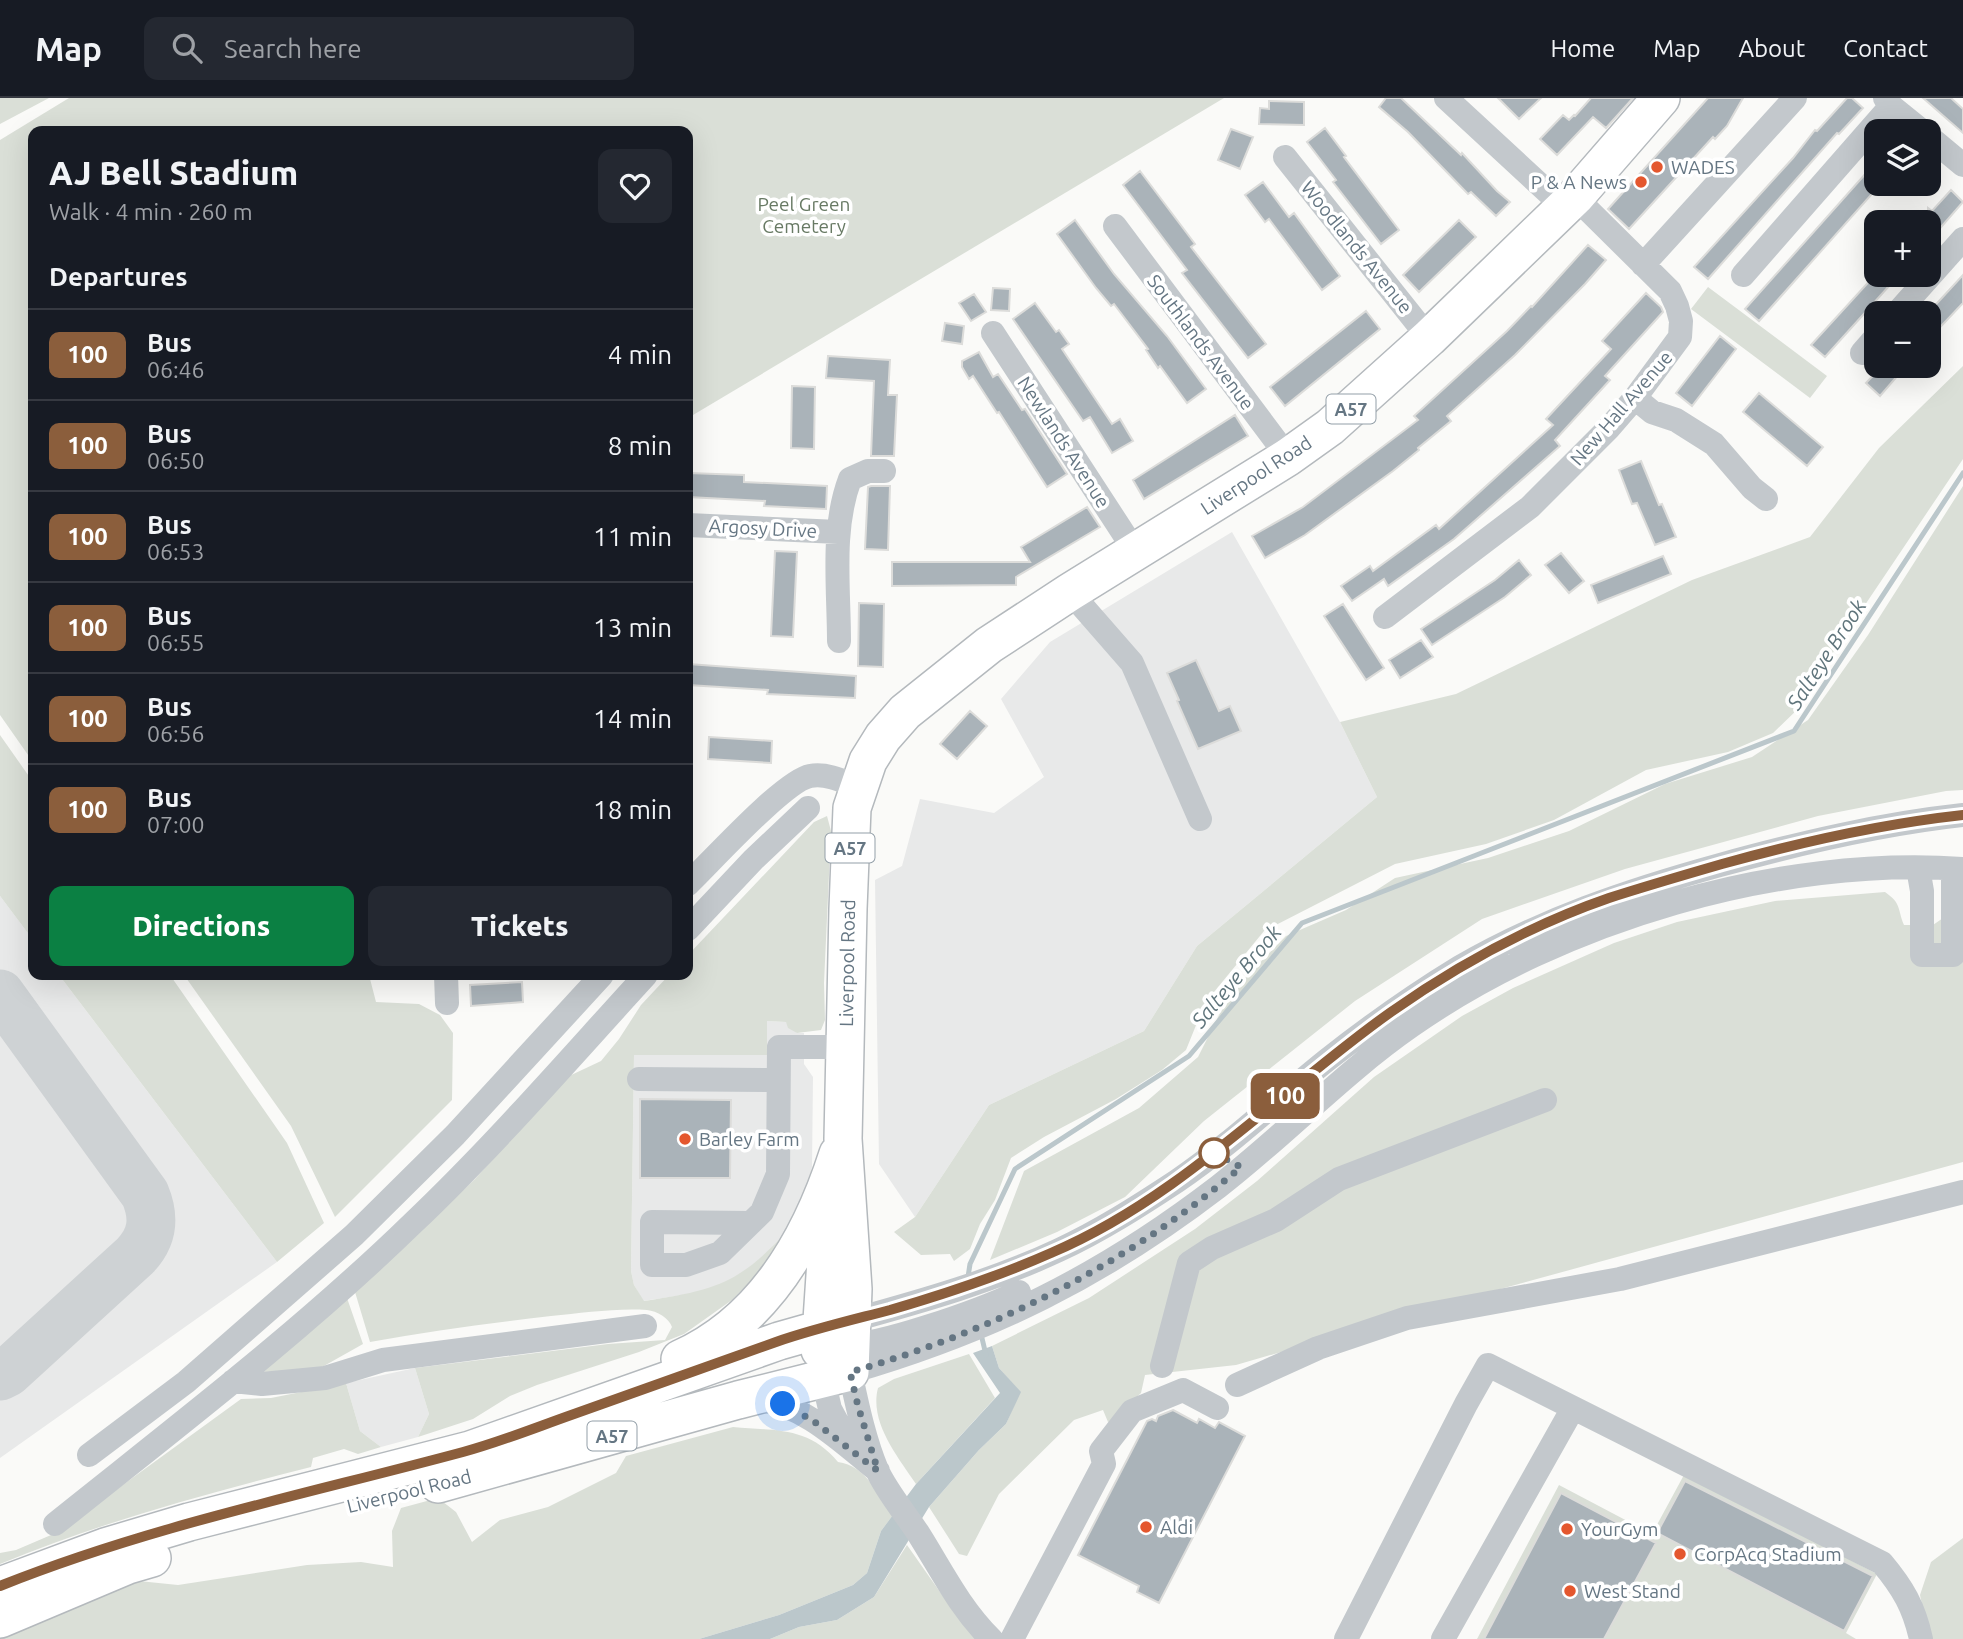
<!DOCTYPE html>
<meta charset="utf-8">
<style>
:root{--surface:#171b24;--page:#242831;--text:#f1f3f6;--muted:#9ea1a6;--line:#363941;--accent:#0b8043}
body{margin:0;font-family:Ubuntu,sans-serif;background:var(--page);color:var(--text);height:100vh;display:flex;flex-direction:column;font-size:26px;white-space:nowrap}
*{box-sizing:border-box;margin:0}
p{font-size:23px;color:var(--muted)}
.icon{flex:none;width:38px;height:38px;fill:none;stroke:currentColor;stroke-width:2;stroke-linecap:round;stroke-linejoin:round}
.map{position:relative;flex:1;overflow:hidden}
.drawer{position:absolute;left:28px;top:28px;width:665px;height:854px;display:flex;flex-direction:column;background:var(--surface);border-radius:14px;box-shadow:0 7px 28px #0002}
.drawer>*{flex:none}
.badge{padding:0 14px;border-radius:10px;font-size:24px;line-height:46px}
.controls{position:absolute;left:1864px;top:21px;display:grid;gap:14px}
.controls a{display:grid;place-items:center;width:77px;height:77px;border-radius:14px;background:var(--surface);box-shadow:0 7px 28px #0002;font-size:35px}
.you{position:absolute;width:35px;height:35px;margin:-18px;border:5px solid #fff;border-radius:50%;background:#1a73e8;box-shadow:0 0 0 10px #1a73e833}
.map>.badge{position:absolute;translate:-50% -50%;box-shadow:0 0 0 4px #fff}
h2{padding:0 21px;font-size:26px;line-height:63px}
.round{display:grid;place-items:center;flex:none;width:74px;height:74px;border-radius:14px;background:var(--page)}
.summary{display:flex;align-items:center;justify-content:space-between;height:119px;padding:0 21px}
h1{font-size:33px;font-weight:800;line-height:52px}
.button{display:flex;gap:14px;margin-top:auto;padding:14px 21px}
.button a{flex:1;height:80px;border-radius:14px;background:var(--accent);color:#fff;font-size:28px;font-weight:800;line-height:80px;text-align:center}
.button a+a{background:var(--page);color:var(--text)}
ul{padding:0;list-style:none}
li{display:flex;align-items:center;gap:21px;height:91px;padding:0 21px;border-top:2px solid var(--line)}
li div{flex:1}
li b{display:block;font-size:26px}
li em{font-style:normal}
li .badge{min-width:77px;font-weight:700;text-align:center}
header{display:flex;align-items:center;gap:42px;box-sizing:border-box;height:98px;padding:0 35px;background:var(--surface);border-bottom:2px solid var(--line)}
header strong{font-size:33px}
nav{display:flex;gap:38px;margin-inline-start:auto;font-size:24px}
.search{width:490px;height:63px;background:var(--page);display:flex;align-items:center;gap:18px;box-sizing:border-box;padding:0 24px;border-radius:14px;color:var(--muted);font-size:26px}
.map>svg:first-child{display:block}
</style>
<header>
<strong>Map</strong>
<div class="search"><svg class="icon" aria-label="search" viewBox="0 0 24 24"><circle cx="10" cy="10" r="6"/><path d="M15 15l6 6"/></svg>Search here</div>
<nav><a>Home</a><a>Map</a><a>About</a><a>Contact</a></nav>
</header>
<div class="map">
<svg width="1963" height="1541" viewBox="0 0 1963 1541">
<rect width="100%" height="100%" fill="#fafaf8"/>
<!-- built -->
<path fill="#e8e9e9" d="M 1232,434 L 1340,624 L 1377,699 L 1197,848 L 1144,933 L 989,1007 L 915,1119 L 879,1066 L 875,782 L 902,768 L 920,701 L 994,715 L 1044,679 L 1001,601 L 1050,544 Z
M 0,798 L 33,842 L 33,877 L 59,877 L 277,1164 L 0,1360 Z
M 767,923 L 786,924 L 797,935 L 804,935 L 804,966 L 813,979 L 812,1069 L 808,1086 L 789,1131 L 770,1152 L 747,1172 L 725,1185 L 696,1195 L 643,1203 L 634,1187 L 631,1173 L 634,957 L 766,957 Z
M 415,1270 L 429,1316 L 418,1339 L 381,1349 L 360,1333 L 346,1285 Z"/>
<!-- green -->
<path fill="#dadfd7" d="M 0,0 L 49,0 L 0,26 Z
M 69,0 L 1224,0 L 688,320 L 688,33 L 33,33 L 33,664 L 0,617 L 0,42 Z
M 1708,189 L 1827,278 L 1810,300 L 1691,211 Z
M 1963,268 L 1963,361 L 1828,562 L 1823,576 L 1801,608 L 1773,635 L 1728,654 L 1646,672 L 1554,722 L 1486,746 L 1395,766 L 1264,833 L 1205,905 L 1186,952 L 1162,972 L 1116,1001 L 1044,1039 L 1011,1060 L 995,1102 L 980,1126 L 970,1151 L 954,1163 L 950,1156 L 921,1157 L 894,1134 L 915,1119 L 989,1007 L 1144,933 L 1197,848 L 1377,699 L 1340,624 L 1456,596 L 1692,482 L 1810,439 L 1879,350 Z
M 1963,388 L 1963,692 L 1946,693 L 1818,718 L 1625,771 L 1482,821 L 1355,903 L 1204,1023 L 1125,1099 L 1057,1134 L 990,1162 L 1024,1073 L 1139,1010 L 1198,959 L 1230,895 L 1286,838 L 1346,812 L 1395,780 L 1488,760 L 1569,733 L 1665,686 L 1752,659 L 1808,622 L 1868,537 Z
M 0,637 L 33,684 L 33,842 L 0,798 Z
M 827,718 L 831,733 L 824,885 L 825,922 L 821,932 L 797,935 L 788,930 L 786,924 L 767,923 L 767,957 L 634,957 L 631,1173 L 634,1187 L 644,1203 C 716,1192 739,1186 789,1131 L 760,1174 L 732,1202 L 684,1236 L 639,1254 L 537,1287 L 510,1298 L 473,1321 L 418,1339 L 429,1316 L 415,1270 L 608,1246 L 665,1242 L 672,1229 C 669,1220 657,1213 647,1212 C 616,1210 582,1215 551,1218 C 490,1225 430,1233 370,1244 L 355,1194 L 475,1081 L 567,979 L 601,963 L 619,941 L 641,907 L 669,877 L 688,877 L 688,857 L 814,724 Z
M 1885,794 C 1902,806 1897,810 1904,827 L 1933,827 L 1943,820 L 1963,819 L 1963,1064 L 1475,1198 L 1236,1267 L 1145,1277 L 1141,1295 L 1112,1323 L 1108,1324 L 1103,1312 L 1074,1322 L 999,1396 L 967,1458 L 959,1456 L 929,1409 L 979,1352 L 1006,1326 L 1020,1294 L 999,1270 L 992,1248 L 1089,1200 L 1195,1131 L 1257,1083 L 1374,979 L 1462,918 L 1513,890 L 1614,845 L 1677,824 L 1775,803 Z
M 59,877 L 170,877 L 287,1045 L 324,1125 L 277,1164 Z
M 184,877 L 369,877 L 376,904 L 419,906 L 440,917 L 453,935 L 452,1002 L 335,1119 L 291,1028 Z
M 347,1200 L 363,1246 L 315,1273 L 259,1274 Z
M 969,1256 L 995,1300 L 916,1386 C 898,1359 869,1324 878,1290 L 894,1281 Z
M 346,1285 L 360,1333 L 381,1349 L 358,1356 L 344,1351 L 313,1360 L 311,1369 C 205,1396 101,1424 0,1466 L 0,1455 L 16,1452 L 58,1434 L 241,1301 L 271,1300 Z
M 733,1329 C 775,1333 808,1328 838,1364 C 866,1368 878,1396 893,1417 L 881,1433 L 867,1475 L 853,1487 L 779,1517 L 699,1541 L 0,1541 L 0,1538 L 129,1482 L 178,1487 L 307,1467 L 361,1464 L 393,1469 L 392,1433 L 401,1410 L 438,1400 L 456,1414 L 472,1444 L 500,1422 L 548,1409 L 616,1375 L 626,1358 Z
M 1685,1375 L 1877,1476 L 1846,1535 L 1856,1541 L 1477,1541 L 1559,1387 L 1652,1436 Z
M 1963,1440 L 1963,1541 L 1929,1541 L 1920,1497 L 1931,1464 Z
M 907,1447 L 940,1494 L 977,1541 L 770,1541 L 799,1529 L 837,1522 L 874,1499 Z"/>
<!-- water -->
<path fill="#bbc7cb" d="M 992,1248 L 999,1270 L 1021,1294 L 1006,1326 L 979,1352 L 929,1409 L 874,1499 L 837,1522 L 799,1529 L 770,1541 L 699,1541 L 779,1517 L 853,1487 L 867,1475 L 881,1433 L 916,1386 L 1000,1295 L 973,1255 Z"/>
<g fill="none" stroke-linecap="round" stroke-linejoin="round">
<!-- stream -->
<path stroke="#bbc7cb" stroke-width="5" d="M 968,1179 L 970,1166 L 1015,1071 L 1189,958 L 1302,825 L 1794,633 L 1963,375
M 981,1236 L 986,1257"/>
<!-- taxiway -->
<path stroke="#ced2d4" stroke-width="49" d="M 0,896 L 145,1096 C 155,1120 153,1139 135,1158 L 8,1274 L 0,1278"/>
</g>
<!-- building -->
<path fill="#aab3b9" stroke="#dcdcda" stroke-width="2" d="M 1386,0 L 1401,0 L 1461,57 L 1462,55 L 1497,93 L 1510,104 L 1496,118 L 1471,94 L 1468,96 L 1408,34 L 1379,9 Z
M 1498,0 L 1541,0 L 1519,21 Z
M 1591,0 L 1633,0 L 1606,30 L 1593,19 L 1557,57 L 1540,41 L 1563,17 L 1569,22 L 1574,17 L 1575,18 Z
M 1708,0 L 1743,0 L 1727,28 L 1715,41 L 1713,39 L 1629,131 L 1608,111 Z
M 1847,0 L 1852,0 L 1863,10 L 1839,36 L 1837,35 L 1708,181 L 1694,169 L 1793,60 L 1815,32 L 1817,33 Z
M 1923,0 L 1951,0 L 1963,11 L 1963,35 Z
M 1269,3 L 1304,4 L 1304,27 L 1259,26 L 1260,10 L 1269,11 Z
M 1325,30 L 1346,58 L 1344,59 L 1399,132 L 1381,146 L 1333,84 L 1336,82 L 1307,44 Z
M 1231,31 L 1253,39 L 1240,71 L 1218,62 Z
M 1876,64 L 1876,86 L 1879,88 L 1759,223 L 1745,211 Z
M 1140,73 L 1195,146 L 1191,149 L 1266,246 L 1248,260 L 1182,175 L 1187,172 L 1123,87 Z
M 1263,84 L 1289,119 L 1294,115 L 1340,178 L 1322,192 L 1269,121 L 1265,124 L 1245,97 Z
M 1951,92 L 1963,104 L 1928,144 L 1928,110 L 1932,113 Z
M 1075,122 L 1114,176 L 1167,238 L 1206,291 L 1187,305 L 1160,268 L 1158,270 L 1146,252 L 1148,251 L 1114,206 L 1111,208 L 1096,190 L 1057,136 Z
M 1459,122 L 1476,139 L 1419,194 L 1403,177 Z
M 1588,147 L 1606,162 L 1585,186 L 1515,257 L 1447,318 L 1451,323 L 1418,350 L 1419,352 L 1393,373 L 1305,437 L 1265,460 L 1252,438 L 1303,409 L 1418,322 L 1414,318 L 1507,233 L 1531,208 L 1532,209 Z
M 1875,177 L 1899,177 L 1825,259 L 1811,247 Z
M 1963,177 L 1963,205 L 1928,242 L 1928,215 Z
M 993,190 L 1010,191 L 1009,213 L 991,212 Z
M 1646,195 L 1661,209 L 1663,214 L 1605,278 L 1610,282 L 1555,342 L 1560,348 L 1454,441 L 1388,488 L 1384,481 L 1352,503 L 1341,488 L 1370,468 L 1373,473 L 1436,427 L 1439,431 L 1553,327 L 1546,321 L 1611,251 L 1602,243 Z
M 974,196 L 986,214 L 971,223 L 959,205 Z
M 1035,205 L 1056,234 L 1059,232 L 1069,246 L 1062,251 L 1112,326 L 1120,321 L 1133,343 L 1112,355 L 1090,319 L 1083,323 L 1013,221 Z
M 1366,213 L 1380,231 L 1285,308 L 1270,289 Z
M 945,225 L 964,228 L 962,246 L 942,243 Z
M 1720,238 L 1736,251 L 1692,308 L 1676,295 Z
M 979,254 L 993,279 L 998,276 L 1022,312 L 1025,311 L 1067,376 L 1047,389 L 999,314 L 997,315 L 973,278 L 969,281 L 962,269 L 962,263 Z
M 828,258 L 890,262 L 888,297 L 897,297 L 894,358 L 871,358 L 874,283 L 826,280 Z
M 1882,268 L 1906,268 L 1880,298 L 1866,285 Z
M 792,288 L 815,289 L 814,351 L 791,350 Z
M 1759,295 L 1823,349 L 1807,368 L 1743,314 Z
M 1235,317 L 1248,338 L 1144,401 L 1133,382 Z
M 1641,363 L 1659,407 L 1662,406 L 1676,439 L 1655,447 L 1637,405 L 1632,406 L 1619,372 Z
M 688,375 L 744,377 L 744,384 L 827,388 L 826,411 L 764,408 L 765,403 L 688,399 Z
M 871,388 L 890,388 L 888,452 L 865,451 L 868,389 Z
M 1087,409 L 1100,429 L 1016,479 L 1016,487 L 892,488 L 892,464 L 1030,464 L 1021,449 Z
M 775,453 L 797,454 L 793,539 L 771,538 Z
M 1561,455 L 1584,483 L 1569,495 L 1545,467 Z
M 1663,458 L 1671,476 L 1598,505 L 1591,487 Z
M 1519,462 L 1531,477 L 1505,499 L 1432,547 L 1421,531 L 1495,482 Z
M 859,505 L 884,506 L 883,569 L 858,568 Z
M 1343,506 L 1384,570 L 1366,582 L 1324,518 Z
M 1421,542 L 1433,559 L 1400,580 L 1389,562 Z
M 1196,562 L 1219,613 L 1230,608 L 1241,633 L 1198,651 L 1177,603 L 1179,602 L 1167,575 Z
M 688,566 L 856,578 L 855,600 L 767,596 L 768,592 L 688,587 Z
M 970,613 L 987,628 L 957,661 L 940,646 Z
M 709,639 L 772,643 L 771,665 L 708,661 Z
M 522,884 L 523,904 L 471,908 L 470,887 Z
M 640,1001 L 731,1002 L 730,1080 L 640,1080 Z
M 1173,1312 L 1197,1325 L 1199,1321 L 1215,1330 L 1219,1324 L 1245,1338 L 1159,1505 L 1137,1494 L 1139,1488 L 1078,1457 L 1147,1323 L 1152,1321 L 1156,1323 L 1158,1318 Z
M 1685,1383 L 1873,1478 L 1844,1533 L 1657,1435 Z
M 1561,1395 L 1656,1445 L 1604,1541 L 1484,1541 Z"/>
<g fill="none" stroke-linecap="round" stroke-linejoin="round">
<defs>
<path id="highway" d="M 820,1252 L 829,1118
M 680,1261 C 765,1223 811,1140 838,1056
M 850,1274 L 853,1191 L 843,1041 L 848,811 L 852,710 L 868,663 L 883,639 L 905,614 L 989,547 L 1070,494 L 1288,359 L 1330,329 L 1429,240 L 1575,99 L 1661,0
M 438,1386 L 738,1302 L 850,1274
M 0,1488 L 105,1449 L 189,1424 L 470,1352 L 779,1243 L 853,1222
M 0,1521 L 128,1467 L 152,1460"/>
</defs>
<!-- highway casing -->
<use href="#highway" stroke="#b4b9bd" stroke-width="40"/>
<!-- minor -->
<path stroke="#c3c8cc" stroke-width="24" d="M 1446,0 L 1564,109
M 1885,0 L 1891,8 L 1922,33
M 1928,38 L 1963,67
M 1285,59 L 1429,240
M 1115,128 L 1288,359
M 1643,167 L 1795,0
M 1743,177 L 1891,8
M 1897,215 L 1963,141
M 993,235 L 1135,453
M 1862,255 L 1876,239
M 1635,300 L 1652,314 L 1676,322 L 1714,346 L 1752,390 L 1766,401
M 688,427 L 838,434
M 1070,494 L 1132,565 L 1200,721
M 1385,519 L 1530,409 L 1609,330 L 1635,300 L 1680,239 L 1681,223 L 1677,208 L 1670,193 L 1575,99
M 839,543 C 839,490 831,431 850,381 L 868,373 L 884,373
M 1918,770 L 1922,793 L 1922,857 L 1953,857
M 688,786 C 711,764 784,683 810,678 C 827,675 843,683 858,689
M 688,831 L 753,762 L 808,710
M 1953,857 L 1953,771
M 446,877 L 447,905
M 639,981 L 778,982
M 750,1125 L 652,1124 L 652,1167 L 686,1167 L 720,1155 L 762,1114 L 778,1076 L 779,949 L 845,949
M 853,1222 C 922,1203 993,1183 1059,1152 C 1100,1133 1139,1108 1177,1083 C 1230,1047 1277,1002 1327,962 C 1369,929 1414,897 1460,869 C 1541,822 1629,792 1720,767 C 1800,745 1880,726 1963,717
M 836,1247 C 872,1252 983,1211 1019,1194
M 1162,1268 L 1189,1165 L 1212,1150 L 1276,1122 L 1339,1081 L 1545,1002
M 823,1281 L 830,1311 L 849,1346
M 233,1283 L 262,1286 L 325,1280 L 383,1262 L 645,1228
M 1237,1287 L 1318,1250 L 1407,1220 L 1620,1181 L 1963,1094
M 757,1302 C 802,1304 844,1346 878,1373
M 89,1357 L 186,1284 L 354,1137 L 455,1037 L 602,877
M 55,1426 C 176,1329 301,1234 413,1125 C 495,1047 569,961 646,877
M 991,1541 C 959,1509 942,1473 918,1435 C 905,1415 887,1394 877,1372 C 864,1341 857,1306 850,1274 C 991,1233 1102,1178 1218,1089 C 1284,1038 1342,976 1411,928 C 1562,822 1779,758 1963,771
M 1012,1541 L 1104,1366 L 1101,1353 L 1132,1313 L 1183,1292 L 1217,1310
M 1346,1541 L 1466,1306 L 1488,1267 L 1882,1465 C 1903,1490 1914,1509 1921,1541
M 1443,1541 L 1573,1310"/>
<!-- highway -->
<use href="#highway" stroke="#fff" stroke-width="37"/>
</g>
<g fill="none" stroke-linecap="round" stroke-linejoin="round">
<defs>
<path id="line" d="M 0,1488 C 150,1428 307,1396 463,1354 C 500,1344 537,1329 574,1316 C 641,1292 709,1268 776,1244 C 813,1231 852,1222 890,1212 C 945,1196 999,1178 1051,1155 C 1181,1100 1278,994 1391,914 C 1458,867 1531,827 1609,800 C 1646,788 1684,777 1722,766 C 1801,744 1881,726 1963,717"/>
</defs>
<!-- line casing -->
<use href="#line" stroke="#fff" stroke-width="16"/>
<!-- line -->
<use href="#line" stroke="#8b5e3c" stroke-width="10"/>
<!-- walk -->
<path stroke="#657683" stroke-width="7" stroke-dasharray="0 12.6" d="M 783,1306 L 812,1322 L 878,1373 L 858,1308 L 850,1274 C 994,1233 1127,1167 1241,1069 L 1214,1055"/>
</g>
<!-- markers -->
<g fill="#e4572e" stroke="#fff" stroke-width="2.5">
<circle cx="1657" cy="69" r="7"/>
<circle cx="1641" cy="84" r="7"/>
<circle cx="685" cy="1041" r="7"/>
<circle cx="1146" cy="1429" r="7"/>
<circle cx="1567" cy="1431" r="7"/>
<circle cx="1680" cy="1456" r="7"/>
<circle cx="1570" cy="1493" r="7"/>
</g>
<circle fill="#fff" stroke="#8b5e3c" stroke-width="3.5" cx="1214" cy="1055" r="14"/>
<g text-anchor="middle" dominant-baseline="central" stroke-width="7" stroke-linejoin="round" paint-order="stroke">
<!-- shield labels -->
<g fill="#fff" stroke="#939fa8" stroke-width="2">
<rect x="1326.5" y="296.5" width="49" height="29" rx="5"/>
<rect x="825.5" y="735.5" width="49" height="29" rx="5"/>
<rect x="587.5" y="1323.5" width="49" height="29" rx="5"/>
</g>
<g font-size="18" font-weight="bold" fill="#657683">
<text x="1351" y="311">A57</text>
<text x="850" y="750">A57</text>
<text x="612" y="1338">A57</text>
</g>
<!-- poi labels -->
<g font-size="19" fill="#657683" stroke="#fff" text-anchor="start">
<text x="1671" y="69">WADES</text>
<text x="1627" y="84" text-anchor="end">P &amp; A News</text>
<text x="699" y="1041">Barley Farm</text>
<text x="1160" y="1429">Aldi</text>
<text x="1581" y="1431">YourGym</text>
<text x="1694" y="1456">CorpAcq Stadium</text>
<text x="1584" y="1493">West Stand</text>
</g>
<!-- park labels -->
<g font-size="19" fill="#687a64" stroke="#fff">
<text x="804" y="106">Peel Green<tspan x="804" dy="22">Cemetery</tspan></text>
</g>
<!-- street labels -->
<g font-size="19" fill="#657683" stroke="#fff">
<text transform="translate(1357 149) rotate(51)">Woodlands Avenue</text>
<text transform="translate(1201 244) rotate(53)">Southlands Avenue</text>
<text transform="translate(1621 310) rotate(-49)">New Hall Avenue</text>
<text transform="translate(1064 344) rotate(57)">Newlands Avenue</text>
<text transform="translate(1256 377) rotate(-33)">Liverpool Road</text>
<text transform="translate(763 430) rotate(3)">Argosy Drive</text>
<text transform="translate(847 865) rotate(-89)">Liverpool Road</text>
<text transform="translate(409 1393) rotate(-14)">Liverpool Road</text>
</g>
<!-- water labels -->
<g font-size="21" font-style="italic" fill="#60757c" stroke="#fff">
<text transform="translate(1826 556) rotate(-57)">Salteye Brook</text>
<text transform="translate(1236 878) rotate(-50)">Salteye Brook</text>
</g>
</g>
</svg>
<div class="controls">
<a><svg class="icon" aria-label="layers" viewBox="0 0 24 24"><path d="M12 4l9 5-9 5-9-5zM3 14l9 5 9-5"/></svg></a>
<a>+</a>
<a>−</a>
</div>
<div class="you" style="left:783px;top:1306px"></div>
<b class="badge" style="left:1285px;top:998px;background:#8b5e3c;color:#fff">100</b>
<section class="drawer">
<div class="summary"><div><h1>AJ Bell Stadium</h1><p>Walk · 4 min · 260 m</p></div><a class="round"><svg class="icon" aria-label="heart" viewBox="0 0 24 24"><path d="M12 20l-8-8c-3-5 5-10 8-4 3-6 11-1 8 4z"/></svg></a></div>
<h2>Departures</h2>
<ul>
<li><span class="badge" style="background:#8b5e3c;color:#fff">100</span><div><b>Bus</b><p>06:46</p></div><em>4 min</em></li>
<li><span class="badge" style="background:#8b5e3c;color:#fff">100</span><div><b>Bus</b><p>06:50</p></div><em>8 min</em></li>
<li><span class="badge" style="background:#8b5e3c;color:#fff">100</span><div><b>Bus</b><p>06:53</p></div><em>11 min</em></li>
<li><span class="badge" style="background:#8b5e3c;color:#fff">100</span><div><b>Bus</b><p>06:55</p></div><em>13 min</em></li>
<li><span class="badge" style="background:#8b5e3c;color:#fff">100</span><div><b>Bus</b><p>06:56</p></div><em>14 min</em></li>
<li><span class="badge" style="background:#8b5e3c;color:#fff">100</span><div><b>Bus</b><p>07:00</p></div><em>18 min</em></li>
</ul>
<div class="button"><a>Directions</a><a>Tickets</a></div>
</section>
</div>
